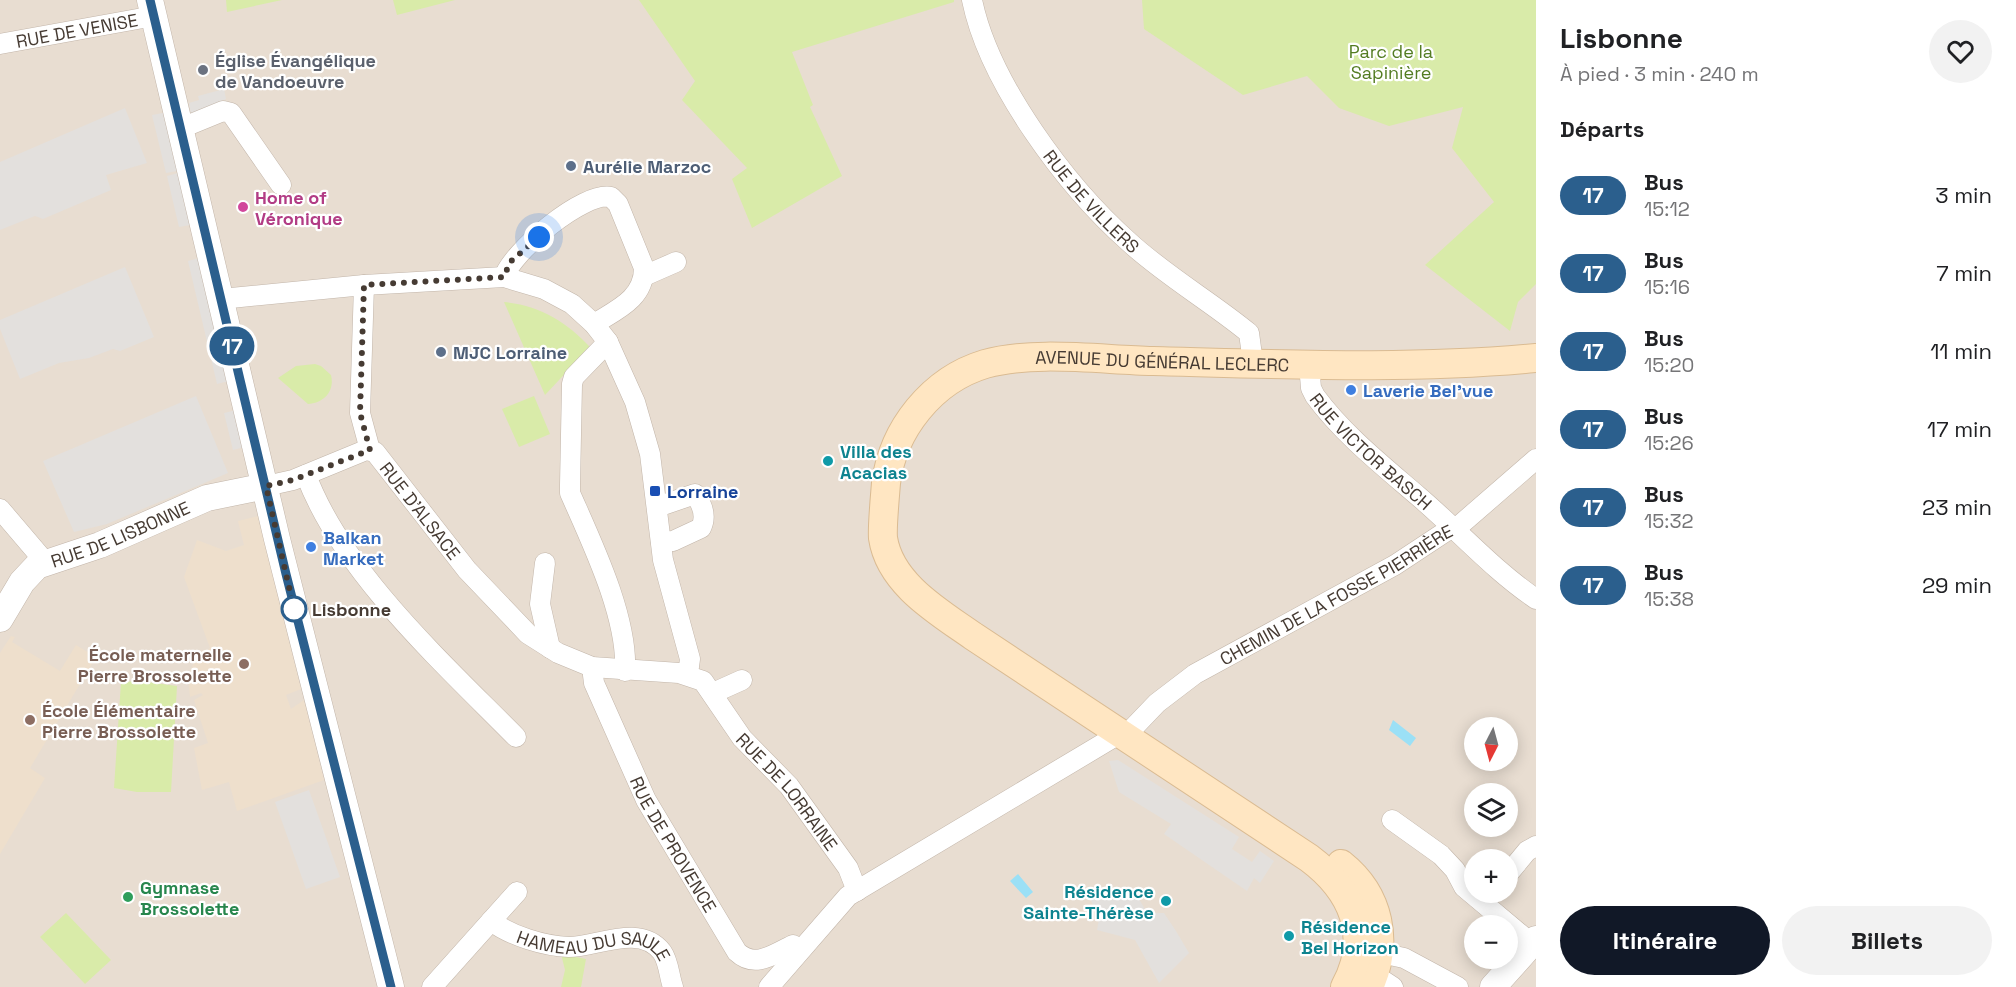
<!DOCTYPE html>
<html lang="fr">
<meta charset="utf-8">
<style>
:root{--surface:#fff;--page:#f2f2f2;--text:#202124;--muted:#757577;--accent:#111827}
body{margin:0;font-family:"Space Grotesk",sans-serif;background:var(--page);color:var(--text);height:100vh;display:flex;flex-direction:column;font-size:22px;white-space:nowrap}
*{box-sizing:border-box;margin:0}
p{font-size:20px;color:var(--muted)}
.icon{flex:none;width:33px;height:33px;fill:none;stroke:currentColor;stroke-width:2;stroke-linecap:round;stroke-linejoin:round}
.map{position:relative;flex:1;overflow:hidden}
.drawer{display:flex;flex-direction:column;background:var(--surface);width:480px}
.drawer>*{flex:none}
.badge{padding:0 12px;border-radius:20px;font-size:21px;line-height:39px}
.needle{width:39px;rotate:186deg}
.tools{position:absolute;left:1464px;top:717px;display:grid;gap:12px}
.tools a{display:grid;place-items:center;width:54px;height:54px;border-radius:50%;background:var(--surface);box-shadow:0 3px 15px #0003;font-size:30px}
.you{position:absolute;width:30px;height:30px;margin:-15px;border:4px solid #fff;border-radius:50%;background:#1a73e8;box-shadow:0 0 0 9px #1a73e833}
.map>.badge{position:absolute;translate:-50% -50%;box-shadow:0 0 0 3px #fff}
h2{padding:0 24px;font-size:22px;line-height:54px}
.round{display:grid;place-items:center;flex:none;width:63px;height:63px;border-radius:32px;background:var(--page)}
.head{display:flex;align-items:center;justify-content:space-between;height:102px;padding:0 24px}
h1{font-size:28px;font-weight:700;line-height:45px}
.action{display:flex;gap:12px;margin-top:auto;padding:12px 24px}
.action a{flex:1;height:69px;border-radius:36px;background:var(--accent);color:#fff;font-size:24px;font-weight:700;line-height:69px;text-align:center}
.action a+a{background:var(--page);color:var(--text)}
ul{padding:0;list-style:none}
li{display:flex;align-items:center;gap:18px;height:78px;padding:0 24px}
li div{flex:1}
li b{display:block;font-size:22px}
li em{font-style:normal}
li .badge{min-width:66px;font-weight:700;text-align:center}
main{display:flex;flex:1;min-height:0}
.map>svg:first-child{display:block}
</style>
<main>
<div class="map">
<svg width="1536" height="987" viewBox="0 0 1536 987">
<rect width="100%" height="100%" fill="#f3ece4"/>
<!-- residential -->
<path fill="#e8ddd1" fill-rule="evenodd" d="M 0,0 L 1536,0 L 1536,987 L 0,987 ZM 1474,728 L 1508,728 L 1508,760 L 1474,760 ZM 1474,794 L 1508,794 L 1508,826 L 1474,826 ZM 1474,860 L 1508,860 L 1508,892 L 1474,892 ZM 1474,926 L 1508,926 L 1508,958 L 1474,958 Z"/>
<!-- education -->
<path fill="#eedfcc" d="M 258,516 L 301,689 L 286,695 L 291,709 L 304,700 L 324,780 L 237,811 L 229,782 L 202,790 L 194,748 L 208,743 L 194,700 L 203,695 L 201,693 L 190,697 L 188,679 L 194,661 L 210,648 L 184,577 L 197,540 L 226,551 L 244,545 L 238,521 Z
M 11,636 L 15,637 L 12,642 L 60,671 L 76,645 L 96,657 L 30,768 L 45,778 L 0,854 L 0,653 Z"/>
<!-- green -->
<path fill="#d9eba9" d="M 226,0 L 282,0 L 227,12 Z
M 393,0 L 455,0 L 397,15 Z
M 639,0 L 954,0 L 954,2 L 792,52 L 813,105 L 810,107 L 842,176 L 752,228 L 732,179 L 747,168 L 682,100 L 695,81 Z
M 1142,0 L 1536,0 L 1536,284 L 1518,302 L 1510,331 L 1425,265 L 1494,202 L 1452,148 L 1463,107 L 1389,126 L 1339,108 L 1307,76 L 1243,95 L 1144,29 Z
M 504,302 C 539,305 567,322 590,347 L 545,395 Z
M 315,364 L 321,366 L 331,375 C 335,391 324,403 308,404 L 278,378 L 296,366 Z
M 534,396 L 550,434 L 519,447 L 502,409 Z
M 140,681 L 177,686 L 171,792 L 137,792 L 114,788 L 121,682 Z
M 66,913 L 111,960 L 85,984 L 40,937 Z
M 561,954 L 586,959 L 581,987 L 561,987 L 565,970 Z"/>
<!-- parking -->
<path fill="#e3e0dd" d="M 224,89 L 226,99 L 191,115 L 189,103 L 199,100 L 198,96 Z
M 125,108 L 147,163 L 106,175 L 111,190 L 43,219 L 35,216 L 0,230 L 0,162 Z
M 163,113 L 177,171 L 166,173 L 152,115 Z
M 178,173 L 190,225 L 179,227 L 167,176 Z
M 199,258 L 229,381 L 217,384 L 188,261 Z
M 125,267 L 154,337 L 120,351 L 113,349 L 89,358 L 59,363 L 20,379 L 0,329 L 0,320 Z
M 196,396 L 228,473 L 107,524 L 74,532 L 43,461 Z
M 236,410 L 245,447 L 233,450 L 224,413 Z
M 1118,760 L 1239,837 L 1232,849 L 1252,862 L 1260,851 L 1274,861 L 1260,883 L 1254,878 L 1247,891 L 1164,834 L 1171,824 L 1119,792 L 1109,761 Z
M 309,790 L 340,877 L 306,889 L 275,802 Z
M 1101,891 L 1138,897 L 1147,913 L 1164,913 L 1176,931 L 1189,953 L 1159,983 L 1135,940 L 1097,930 L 1099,919 L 1090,898 Z"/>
<!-- water -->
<path fill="#9be0f6" d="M 1393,720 L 1416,738 L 1410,746 L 1389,730 Z
M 1018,874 L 1033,892 L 1026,898 L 1010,881 Z"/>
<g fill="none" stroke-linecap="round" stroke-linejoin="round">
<defs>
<g id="minor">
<path id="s1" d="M 972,0 C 989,83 1066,186 1129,242 C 1166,276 1210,301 1249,333 L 1253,363"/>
<path id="s2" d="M 0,44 L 154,16"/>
<path d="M 179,129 L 223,111 L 231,113 L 281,185"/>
<path d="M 644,276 L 676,262"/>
<path d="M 504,277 C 512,252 583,191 611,197 L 618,204 L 644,268 C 644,299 616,310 594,324"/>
<path d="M 364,285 L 360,413 L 370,450"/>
<path d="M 221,299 L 364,285 L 504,277 L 544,289 L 572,304 L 594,324 L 608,342 L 635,402 L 650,454 L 663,560 L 690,659 L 688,674"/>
<path d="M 608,342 L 574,377 L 572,384 L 570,485 L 570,493 C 592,543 628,617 625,671"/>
<path id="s3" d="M 1309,364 L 1311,388 L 1315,396 C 1343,434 1382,465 1418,496 C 1458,530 1492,569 1536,599"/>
<path d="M 306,475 C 342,572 444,664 516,737"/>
<path id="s4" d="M 266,486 L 293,480 L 366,450 L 375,452 L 467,570 L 528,634 L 558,653 L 592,667 L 679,673 L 703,681 L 742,738 L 789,786 L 848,868 L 857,891"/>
<path d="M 657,507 L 695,494 C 702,504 707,516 701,528 L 673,541 L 661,542"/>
<path d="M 0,509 L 46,563"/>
<path d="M 545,563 L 540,604 L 550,648"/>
<path id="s5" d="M 592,667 L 594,683 L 646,800 L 737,952 C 755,969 774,954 793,945 L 800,950"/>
<path d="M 713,693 L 742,680"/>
<path id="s6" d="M 1134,727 L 1157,703 L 1195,674 L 1395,565 L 1445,532 L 1460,525 L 1536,459"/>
<path d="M 1392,820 L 1441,855 L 1455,870 L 1464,887 L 1532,944"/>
<path d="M 1508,874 L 1527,851 L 1536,846"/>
<path id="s7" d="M 491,921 C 511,936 544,946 569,947 C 596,947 640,923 662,952 C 669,962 669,976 673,987"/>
<path d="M 1367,950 L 1404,958 L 1458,987"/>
<path d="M 1364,968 L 1393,987"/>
<path d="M 432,987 L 517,892"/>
<path d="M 769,987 L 848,896 L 1119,734"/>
</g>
<g id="tertiary">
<path d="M 150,0 L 277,539 L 391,987"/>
<path id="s8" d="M 0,619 L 22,582 L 37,566 L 100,545 L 207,498 L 266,486"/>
<path d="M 1493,987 L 1536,939"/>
</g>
<g id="secondary">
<path d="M 1341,864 C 1380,895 1389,942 1369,987"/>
<path id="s9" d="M 1345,987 C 1373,936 1352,890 1309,858 L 973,636 C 939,612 890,584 883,538 C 882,527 885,496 886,483 C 893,429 932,380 985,364 C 1035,350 1102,360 1153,361 C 1280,364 1410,370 1536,358"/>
</g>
</defs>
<!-- minor casing -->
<use href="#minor" stroke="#c2b5a9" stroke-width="21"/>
<!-- tertiary casing -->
<use href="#tertiary" stroke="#c2b5a9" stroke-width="27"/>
<!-- secondary casing -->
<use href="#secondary" stroke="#dabb92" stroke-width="30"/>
<!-- minor -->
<use href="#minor" stroke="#fff" stroke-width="20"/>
<!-- tertiary -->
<use href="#tertiary" stroke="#fff" stroke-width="26"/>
<!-- secondary -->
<use href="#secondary" stroke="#ffe6c2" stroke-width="28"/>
</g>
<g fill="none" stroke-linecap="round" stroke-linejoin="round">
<defs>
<path id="line" d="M 150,0 L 286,574 L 391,987"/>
</defs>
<!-- line casing -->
<use href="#line" stroke="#fff" stroke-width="14"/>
<!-- line -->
<use href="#line" stroke="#2b5f8d" stroke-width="9"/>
<!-- walk -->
<path stroke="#463b33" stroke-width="6" stroke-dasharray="0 10.8" d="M 294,609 L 266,486 L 293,480 L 370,450 L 360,413 L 364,285 L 504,277 L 510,262 L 539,237"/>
</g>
<!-- markers -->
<circle fill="#6b7280" stroke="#fff" stroke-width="2" cx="203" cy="70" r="6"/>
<g fill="#5c6f8a" stroke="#fff" stroke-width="2">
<circle cx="571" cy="166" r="6"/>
<circle cx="441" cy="352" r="6"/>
</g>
<circle fill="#d1479c" stroke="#fff" stroke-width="2" cx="243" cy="207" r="6"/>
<g fill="#3f7fe0" stroke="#fff" stroke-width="2">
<circle cx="1351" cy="390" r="6"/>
<circle cx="311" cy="547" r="6"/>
</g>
<g fill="#0f9aa8" stroke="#fff" stroke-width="2">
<circle cx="828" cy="461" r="6"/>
<circle cx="1166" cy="901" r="6"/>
<circle cx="1289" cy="936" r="6"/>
</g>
<rect fill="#1a4fb4" stroke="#fff" stroke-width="2" x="649" y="485" width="12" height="12" rx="3"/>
<circle fill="#fff" stroke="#2b5f8d" stroke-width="3" cx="294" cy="609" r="12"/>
<g fill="#8d6e63" stroke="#fff" stroke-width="2">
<circle cx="244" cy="664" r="6"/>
<circle cx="30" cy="720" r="6"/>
</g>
<circle fill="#2e9e5b" stroke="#fff" stroke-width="2" cx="128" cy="897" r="6"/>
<g text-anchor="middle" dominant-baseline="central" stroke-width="4.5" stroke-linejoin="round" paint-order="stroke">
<!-- street labels -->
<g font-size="18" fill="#463b33" stroke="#fff">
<text stroke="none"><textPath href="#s2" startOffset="78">RUE DE VENISE</textPath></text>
<text stroke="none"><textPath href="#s1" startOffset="237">RUE DE VILLERS</textPath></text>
<text stroke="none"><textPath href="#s9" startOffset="1084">AVENUE DU GÉNÉRAL LECLERC</textPath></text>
<text stroke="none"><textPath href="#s3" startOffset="112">RUE VICTOR BASCH</textPath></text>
<text stroke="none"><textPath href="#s4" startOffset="190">RUE D'ALSACE</textPath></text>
<text stroke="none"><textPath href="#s8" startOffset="154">RUE DE LISBONNE</textPath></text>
<text stroke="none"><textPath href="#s6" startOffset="243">CHEMIN DE LA FOSSE PIERRIÈRE</textPath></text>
<text stroke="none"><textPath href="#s4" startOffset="678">RUE DE LORRAINE</textPath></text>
<text stroke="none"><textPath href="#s5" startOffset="196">RUE DE PROVENCE</textPath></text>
<text stroke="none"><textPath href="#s7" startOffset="110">HAMEAU DU SAULE</textPath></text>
</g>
<!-- park labels -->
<g font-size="18" fill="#537c22" stroke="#fff">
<text x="1391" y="51">Parc de la<tspan x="1391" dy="21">Sapinière</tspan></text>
</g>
<!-- worship labels -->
<g font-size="18" font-weight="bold" fill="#5b616d" stroke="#fff" text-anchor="start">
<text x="215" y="60">Église Évangélique<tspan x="215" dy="21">de Vandoeuvre</tspan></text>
</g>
<!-- service labels -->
<g font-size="18" font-weight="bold" fill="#4e5e75" stroke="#fff" text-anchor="start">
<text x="583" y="166">Aurélie Marzoc</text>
<text x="453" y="352">MJC Lorraine</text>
</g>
<!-- hotel labels -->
<g font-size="18" font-weight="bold" fill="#b23c85" stroke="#fff" text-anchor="start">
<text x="255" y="197">Home of<tspan x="255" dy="21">Véronique</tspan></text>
</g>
<!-- shop labels -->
<g font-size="18" font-weight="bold" fill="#366cbe" stroke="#fff" text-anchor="start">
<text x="1363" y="390">Laverie Bel'vue</text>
<text x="323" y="537">Balkan<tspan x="323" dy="21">Market</tspan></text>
</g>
<!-- culture labels -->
<g font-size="18" font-weight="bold" fill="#0d838f" stroke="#fff" text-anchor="start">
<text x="840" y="451">Villa des<tspan x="840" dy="21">Acacias</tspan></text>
<text x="1154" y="891" text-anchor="end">Résidence<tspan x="1154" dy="21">Sainte-Thérèse</tspan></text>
<text x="1301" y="926">Résidence<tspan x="1301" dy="21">Bel Horizon</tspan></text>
</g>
<!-- transit labels -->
<g font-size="18" font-weight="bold" fill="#164399" stroke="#fff" text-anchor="start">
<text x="667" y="491">Lorraine</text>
</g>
<!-- stop labels -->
<g font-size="18" font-weight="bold" fill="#463b33" stroke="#fff" text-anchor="start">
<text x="312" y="609">Lisbonne</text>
</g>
<!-- education labels -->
<g font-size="18" font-weight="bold" fill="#785e54" stroke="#fff" text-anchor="end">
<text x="232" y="654">École maternelle<tspan x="232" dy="21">Pierre Brossolette</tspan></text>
<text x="42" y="710" text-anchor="start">École Élémentaire<tspan x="42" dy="21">Pierre Brossolette</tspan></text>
</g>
<!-- leisure labels -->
<g font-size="18" font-weight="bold" fill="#27864d" stroke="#fff" text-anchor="start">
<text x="140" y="887">Gymnase<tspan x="140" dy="21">Brossolette</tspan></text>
</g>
</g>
</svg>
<div class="tools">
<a><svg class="needle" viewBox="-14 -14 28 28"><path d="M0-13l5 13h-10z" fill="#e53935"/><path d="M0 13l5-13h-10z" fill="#757577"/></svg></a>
<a><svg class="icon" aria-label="layers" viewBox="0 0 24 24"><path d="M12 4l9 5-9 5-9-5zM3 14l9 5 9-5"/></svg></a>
<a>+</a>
<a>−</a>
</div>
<div class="you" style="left:539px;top:237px"></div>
<b class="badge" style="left:232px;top:346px;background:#2b5f8d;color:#fff">17</b>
</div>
<section class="drawer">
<div class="head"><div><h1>Lisbonne</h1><p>À pied · 3 min · 240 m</p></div><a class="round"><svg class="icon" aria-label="heart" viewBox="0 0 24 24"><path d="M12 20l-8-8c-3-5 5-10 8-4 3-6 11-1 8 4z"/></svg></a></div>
<h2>Départs</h2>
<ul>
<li><span class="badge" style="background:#2b5f8d;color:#fff">17</span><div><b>Bus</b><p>15:12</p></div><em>3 min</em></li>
<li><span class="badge" style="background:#2b5f8d;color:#fff">17</span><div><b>Bus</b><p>15:16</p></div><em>7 min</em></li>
<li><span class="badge" style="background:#2b5f8d;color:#fff">17</span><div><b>Bus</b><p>15:20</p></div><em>11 min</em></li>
<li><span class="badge" style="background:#2b5f8d;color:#fff">17</span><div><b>Bus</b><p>15:26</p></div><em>17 min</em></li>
<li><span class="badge" style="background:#2b5f8d;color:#fff">17</span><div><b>Bus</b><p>15:32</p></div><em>23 min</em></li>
<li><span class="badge" style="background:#2b5f8d;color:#fff">17</span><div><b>Bus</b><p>15:38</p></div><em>29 min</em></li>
</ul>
<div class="action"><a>Itinéraire</a><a>Billets</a></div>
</section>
</main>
